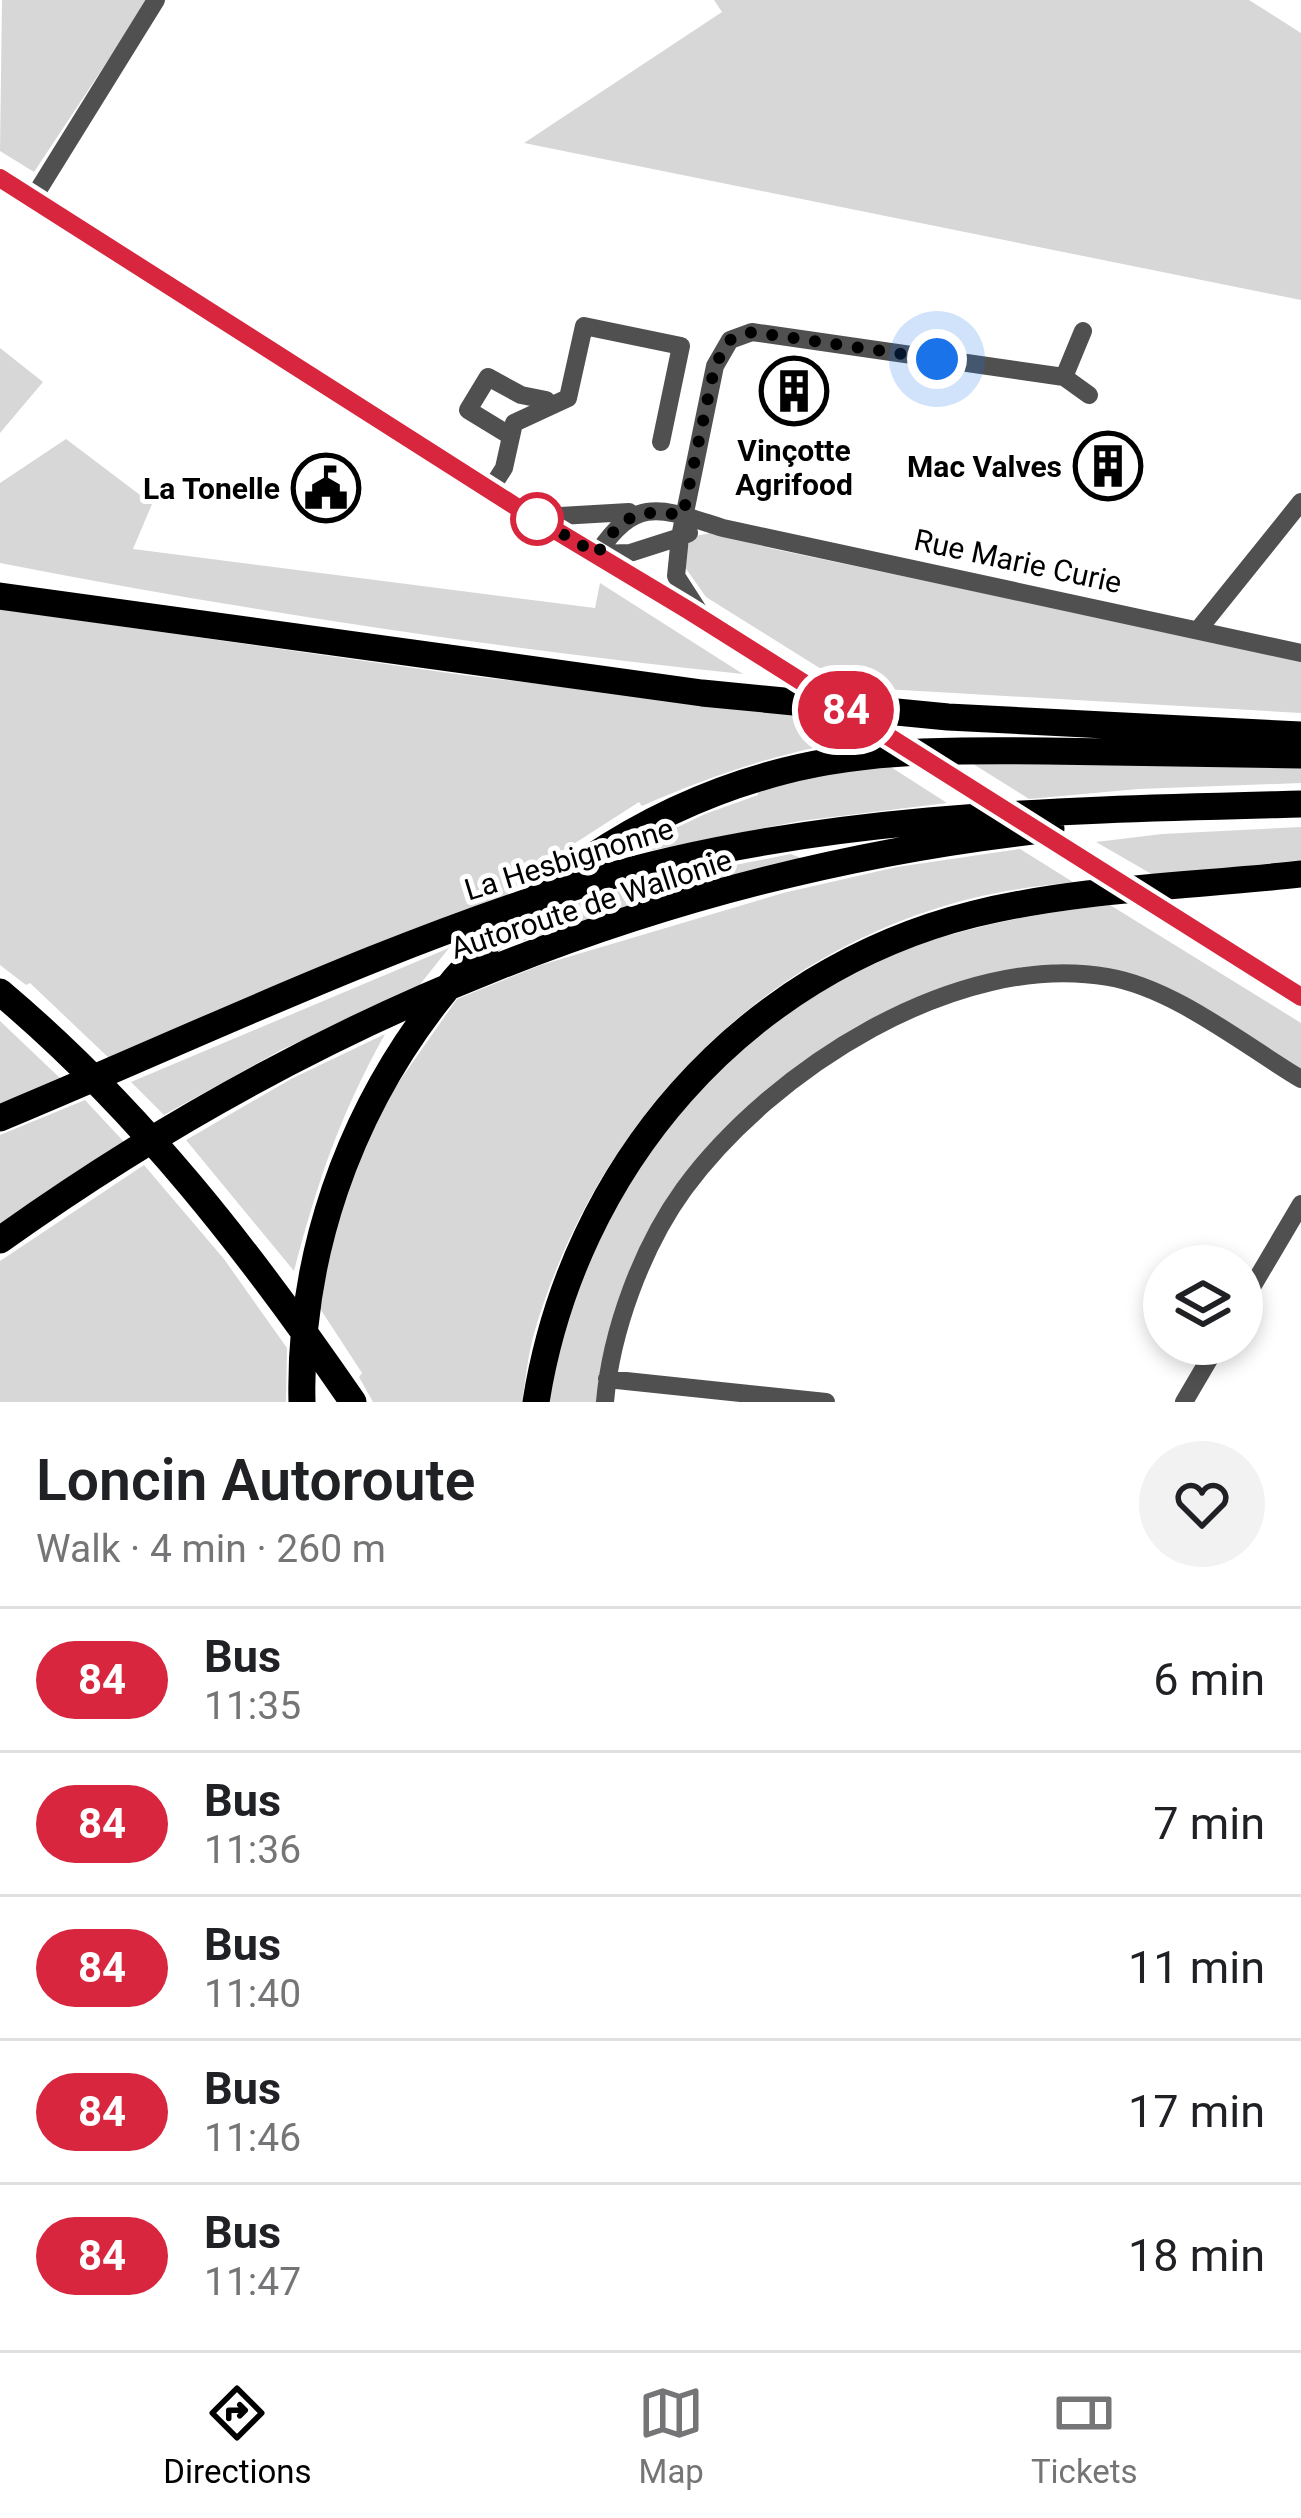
<!DOCTYPE html>
<meta charset="utf-8">
<style>
:root{--surface:#fff;--page:#f2f2f2;--text:#202124;--muted:#757577;--line:#e0e0e0;--accent:#000}
body{margin:0;font-family:Roboto,sans-serif;background:var(--page);color:var(--text);height:100vh;display:flex;flex-direction:column;font-size:45px;white-space:nowrap}
*{box-sizing:border-box;margin:0}
p{font-size:39px;color:var(--muted)}
.icon{flex:none;width:66px;height:66px;fill:none;stroke:currentColor;stroke-width:2;stroke-linecap:round;stroke-linejoin:round}
.map{position:relative;height:1402px;overflow:hidden}
.details{display:flex;flex-direction:column;background:var(--surface);flex:1}
.details>*{flex:none}
.badge{padding:0 24px;border-radius:39px;font-size:42px;line-height:78px}
.fabs{position:absolute;left:1143px;top:1245px;display:grid;gap:24px}
.fabs a{display:grid;place-items:center;width:120px;height:120px;border-radius:50%;background:var(--surface);box-shadow:0 6px 18px #0003;font-size:60px}
.you{position:absolute;width:60px;height:60px;margin:-30px;border:9px solid #fff;border-radius:50%;background:#1a73e8;box-shadow:0 0 0 18px #1a73e833}
.map>.badge{position:absolute;translate:-50% -50%;box-shadow:0 0 0 6px #fff}
.round{display:grid;place-items:center;flex:none;width:126px;height:126px;border-radius:63px;background:var(--page)}
.summary{display:flex;align-items:center;justify-content:space-between;height:204px;padding:0 36px}
h1{font-size:57px;font-weight:600;line-height:90px}
ul{padding:0;list-style:none}
li{display:flex;align-items:center;gap:36px;height:144px;padding:0 36px;border-top:3px solid var(--line)}
li div{flex:1}
li b{display:block;font-size:45px}
li em{font-style:normal}
li .badge{min-width:132px;font-weight:700;text-align:center}
.tabs{display:flex;justify-content:space-around;align-items:center;height:168px;border-top:3px solid var(--line);background:var(--surface);font-size:33px;color:var(--muted)}
.tabs a{display:grid;justify-items:center;gap:6px}
.tabs .on{color:var(--accent)}
.map>svg:first-child{display:block}
</style>
<div class="map">
<svg width="1301" height="1402" viewBox="0 0 1301 1402">
<rect width="100%" height="100%" fill="#fff"/>
<!-- green -->
<path fill="#d7d7d7" d="M 2,0 L 148,0 L 34,172 L 0,151 Z
M 714,0 L 1249,0 L 1301,33 L 1301,300 L 524,143 L 722,12 Z
M 0,348 L 43,382 L 0,433 Z
M 66,439 L 152,504 L 133,549 L 595,608 L 600,583 L 743,674 C 494,648 246,611 0,563 L 0,483 Z
M 715,532 L 769,548 L 1301,660 L 1301,713 L 850,687 L 706,597 L 682,563 L 691,537 Z
M 0,609 L 463,675 L 808,715 L 848,741 C 775,754 710,776 642,806 L 639,802 L 544,863 L 501,900 L 111,1060 L 30,983 L 26,985 L 0,965 Z
M 883,762 L 947,803 L 800,821 L 638,853 L 638,846 L 705,814 L 758,795 L 758,789 Z
M 970,762 L 1301,765 L 1301,783 L 1138,789 L 1029,799 Z
M 1301,827 L 1301,860 L 1155,876 L 1096,842 L 1162,834 Z
M 1020,849 L 1073,882 C 1039,886 1005,890 973,898 C 759,951 597,1121 535,1330 C 528,1353 526,1378 522,1402 L 373,1402 L 359,1377 L 362,1373 L 319,1307 L 336,1228 L 375,1116 L 457,999 L 541,965 L 783,893 L 897,867 Z
M 791,854 L 801,858 L 708,881 L 505,947 L 538,915 L 650,882 Z
M 1110,905 L 1301,1023 L 1301,1071 L 1128,975 L 1084,965 L 1059,964 L 1021,967 L 965,983 L 808,1060 L 725,1127 L 703,1151 L 677,1187 L 597,1402 L 549,1402 C 556,1366 563,1330 575,1296 C 623,1151 742,1022 880,960 C 953,928 1031,914 1110,905 Z
M 449,948 L 418,987 L 281,1050 L 164,1115 L 131,1082 Z
M 0,1021 L 62,1080 L 0,1106 Z
M 385,1034 C 339,1117 318,1180 294,1271 L 186,1140 L 291,1079 Z
M 85,1100 L 125,1143 L 0,1228 L 0,1135 Z
M 144,1165 L 224,1259 L 287,1348 L 286,1402 L 0,1402 L 0,1261 Z"/>
<g fill="none" stroke-linecap="round" stroke-linejoin="round">
<!-- minor -->
<path stroke="#505050" stroke-width="18" d="M 32,200 L 156,0
M 1064,377 L 1083,331
M 509,435 L 468,410 L 488,377 L 521,395 L 546,400 L 549,407
M 490,490 L 504,468 L 514,423 L 568,398 L 584,326 L 681,346 L 661,442
M 526,509 L 560,516 L 629,512
M 689,533 L 680,537 L 676,576 L 705,621
M 597,554 C 637,494 662,509 723,528 L 1301,653
M 597,554 L 630,553 L 680,537 L 715,366 L 730,340 L 752,332 L 1064,377 L 1089,395
M 1198,630 L 1301,502
M 1242,1304 L 1301,1204
M 607,1379 L 826,1402
M 605,1402 C 611,1331 642,1247 684,1189 C 770,1071 957,950 1108,977 C 1174,988 1244,1045 1301,1079
M 1184,1402 L 1218,1344"/>
<!-- major -->
<path stroke="#000" stroke-width="21" d="M 0,178 L 515,506 L 689,611 L 1301,996"/>
<!-- highway -->
<path stroke="#000" stroke-width="27" d="M 0,596 L 702,693 L 948,717 L 1301,735
M 0,992 C 140,1110 250,1252 353,1402
M 0,1118 C 195,1037 388,943 590,882 C 815,814 1067,810 1301,804
M 0,1240 C 312,1017 668,870 1051,829
M 302,1402 C 295,1110 502,843 784,771 C 869,749 959,750 1046,751 C 1131,752 1216,753 1301,755
M 536,1402 C 573,1168 741,972 974,914 C 1080,888 1193,886 1301,874"/>
</g>
<g fill="none" stroke-linecap="round" stroke-linejoin="round">
<defs>
<path id="line" d="M 0,178 L 515,506 L 688,610 L 1301,997"/>
</defs>
<!-- line casing -->
<use href="#line" stroke="#fff" stroke-width="27"/>
<!-- line -->
<use href="#line" stroke="#d7263d" stroke-width="18"/>
<!-- walk -->
<path stroke="#000" stroke-width="12" stroke-dasharray="0 21.6" d="M 537,519 L 532,516 L 597,554 C 624,514 635,509 683,515 L 715,365 L 730,340 L 752,332 L 937,359"/>
</g>
<!-- icons -->
<defs>
<symbol id="building-ring" viewBox="-11 -11 22 22"><circle r="9.5" fill="#fff" stroke="#000" stroke-width="1.5"/><path d="M-4-6H4V6H1V3H-1V6H-4ZM-2.5-4.3h1.7v1.8h-1.7ZM.8-4.3h1.7v1.8H.8ZM-2.5-1h1.7V.8h-1.7ZM.8-1h1.7V.8H.8Z" fill="#000"/></symbol>
<symbol id="civic-ring" viewBox="-11 -11 22 22"><circle r="9.5" fill="#fff" stroke="#000" stroke-width="1.5"/><path d="M-.6-6.5H3V-4.5H.6V-3L4-1V1h2V6H-6V1h2V-1L-.6-3ZM-1.2 2.5V6h2.4V2.5Z" fill="#000"/></symbol>
</defs>
<g fill-rule="evenodd">
<use href="#building-ring" x="756" y="353" width="76" height="76"/>
<use href="#building-ring" x="1070" y="428" width="76" height="76"/>
<use href="#civic-ring" x="288" y="450" width="76" height="76"/>
</g>
<!-- markers -->
<circle fill="#fff" stroke="#d7263d" stroke-width="6" cx="537" cy="519" r="24"/>
<g text-anchor="middle" dominant-baseline="central" stroke-width="10" stroke-linejoin="round" paint-order="stroke">
<!-- poi labels -->
<g font-size="30" font-weight="bold" fill="#000" stroke="#fff" text-anchor="end">
<text x="794" y="450" text-anchor="middle">Vinçotte<tspan x="794" dy="34">Agrifood</tspan></text>
<text x="1062" y="466">Mac Valves</text>
<text x="280" y="488">La Tonelle</text>
</g>
<!-- street labels -->
<g font-size="30" fill="#000" stroke="#fff">
<text transform="translate(1018 561) rotate(12)">Rue Marie Curie</text>
<text transform="translate(569 859) rotate(-17)">La Hesbignonne</text>
<text transform="translate(591 904) rotate(-18)">Autoroute de Wallonie</text>
</g>
</g>
</svg>
<div class="fabs">
<a><svg class="icon" aria-label="layers" viewBox="0 0 24 24"><path d="M12 4l9 5-9 5-9-5zM3 14l9 5 9-5"/></svg></a>
</div>
<div class="you" style="left:937px;top:359px"></div>
<b class="badge" style="left:846px;top:710px;background:#d7263d;color:#fff">84</b>
</div>
<section class="details">
<div class="summary"><div><h1>Loncin Autoroute</h1><p>Walk · 4 min · 260 m</p></div><a class="round"><svg class="icon" aria-label="heart" viewBox="0 0 24 24"><path d="M12 20l-8-8c-3-5 5-10 8-4 3-6 11-1 8 4z"/></svg></a></div>
<ul>
<li><span class="badge" style="background:#d7263d;color:#fff">84</span><div><b>Bus</b><p>11:35</p></div><em>6 min</em></li>
<li><span class="badge" style="background:#d7263d;color:#fff">84</span><div><b>Bus</b><p>11:36</p></div><em>7 min</em></li>
<li><span class="badge" style="background:#d7263d;color:#fff">84</span><div><b>Bus</b><p>11:40</p></div><em>11 min</em></li>
<li><span class="badge" style="background:#d7263d;color:#fff">84</span><div><b>Bus</b><p>11:46</p></div><em>17 min</em></li>
<li><span class="badge" style="background:#d7263d;color:#fff">84</span><div><b>Bus</b><p>11:47</p></div><em>18 min</em></li>
</ul>
</section>
<nav class="tabs">
<a class="on"><svg class="icon" aria-label="directions" viewBox="0 0 24 24"><path d="M12 3l9 9-9 9-9-9zM9 14v-3h6M13 9l2 2-2 2"/></svg>Directions</a>
<a><svg class="icon" aria-label="map" viewBox="0 0 24 24"><path d="M3 6l6-2 6 2 6-2v14l-6 2-6-2-6 2zM9 4v14M15 6v14"/></svg>Map</a>
<a><svg class="icon" aria-label="tickets" viewBox="0 0 24 24"><path d="M3 7h18v10H3zM15 7v10"/></svg>Tickets</a>
</nav>
